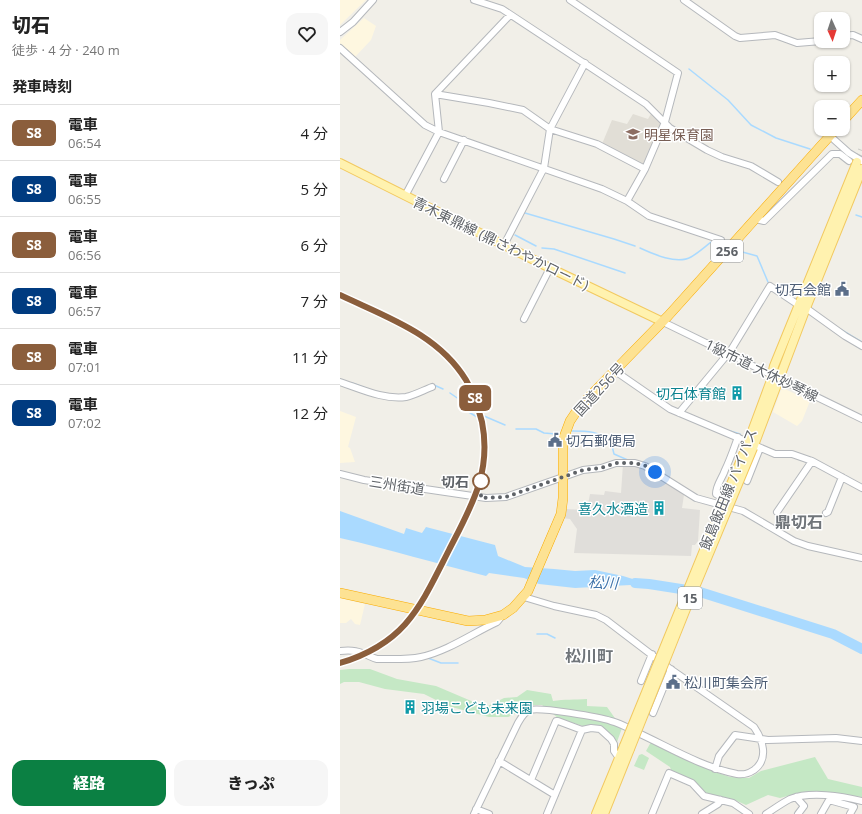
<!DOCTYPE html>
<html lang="ja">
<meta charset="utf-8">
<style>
:root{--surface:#fff;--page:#f6f6f6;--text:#222;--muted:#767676;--line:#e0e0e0;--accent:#0b8043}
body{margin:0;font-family:"Open Sans","Noto Sans JP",sans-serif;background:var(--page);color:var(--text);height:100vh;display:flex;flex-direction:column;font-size:15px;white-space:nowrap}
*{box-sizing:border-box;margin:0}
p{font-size:13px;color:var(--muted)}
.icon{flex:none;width:22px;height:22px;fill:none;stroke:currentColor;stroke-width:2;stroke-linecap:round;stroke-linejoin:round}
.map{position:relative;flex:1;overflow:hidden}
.drawer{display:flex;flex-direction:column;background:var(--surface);width:340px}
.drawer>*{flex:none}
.badge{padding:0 8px;border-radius:6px;font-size:14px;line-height:26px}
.needle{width:26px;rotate:177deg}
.buttons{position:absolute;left:474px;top:12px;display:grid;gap:8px}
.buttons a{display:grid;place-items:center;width:36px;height:36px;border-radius:8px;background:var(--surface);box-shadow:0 1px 3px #0004;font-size:20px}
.you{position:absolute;width:20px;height:20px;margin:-10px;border:3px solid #fff;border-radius:50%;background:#1a73e8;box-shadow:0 0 0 6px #1a73e833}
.map>.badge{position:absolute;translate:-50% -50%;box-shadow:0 0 0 2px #fff}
h2{padding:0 12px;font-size:15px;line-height:36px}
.round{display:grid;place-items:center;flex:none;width:42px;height:42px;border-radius:12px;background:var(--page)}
.summary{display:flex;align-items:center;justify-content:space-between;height:68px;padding:0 12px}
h1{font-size:19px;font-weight:800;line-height:30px}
.button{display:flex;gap:8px;margin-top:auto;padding:8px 12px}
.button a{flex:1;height:46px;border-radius:12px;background:var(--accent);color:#fff;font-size:16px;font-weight:800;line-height:46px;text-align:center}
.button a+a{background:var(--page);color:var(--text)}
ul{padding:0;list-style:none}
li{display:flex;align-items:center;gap:12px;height:56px;padding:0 12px;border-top:1px solid var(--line)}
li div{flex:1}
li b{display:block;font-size:15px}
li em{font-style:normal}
li .badge{min-width:44px;font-weight:700;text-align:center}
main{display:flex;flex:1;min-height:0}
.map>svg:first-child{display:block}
</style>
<main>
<section class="drawer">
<div class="summary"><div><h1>切石</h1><p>徒歩 · 4 分 · 240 m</p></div><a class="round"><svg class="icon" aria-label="heart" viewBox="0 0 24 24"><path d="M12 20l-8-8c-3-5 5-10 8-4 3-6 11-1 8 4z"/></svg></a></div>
<h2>発車時刻</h2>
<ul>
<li><span class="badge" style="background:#8b5e3c;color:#fff">S8</span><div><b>電車</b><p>06:54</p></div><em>4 分</em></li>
<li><span class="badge" style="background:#003b80;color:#fff">S8</span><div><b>電車</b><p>06:55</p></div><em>5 分</em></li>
<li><span class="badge" style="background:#8b5e3c;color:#fff">S8</span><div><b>電車</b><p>06:56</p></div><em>6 分</em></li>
<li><span class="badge" style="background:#003b80;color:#fff">S8</span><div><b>電車</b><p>06:57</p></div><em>7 分</em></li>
<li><span class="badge" style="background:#8b5e3c;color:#fff">S8</span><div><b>電車</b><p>07:01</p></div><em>11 分</em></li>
<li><span class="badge" style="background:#003b80;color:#fff">S8</span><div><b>電車</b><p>07:02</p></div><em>12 分</em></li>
</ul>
<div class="button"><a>経路</a><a>きっぷ</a></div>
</section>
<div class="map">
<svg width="522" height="814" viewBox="0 0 522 814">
<rect width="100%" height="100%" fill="#f1efe8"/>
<!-- commercial -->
<path fill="#fef7e0" d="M 0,0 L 26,0 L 0,25 Z
M 24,18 L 36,26 L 31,40 L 14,58 L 0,44 L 0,40 Z
M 445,389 L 470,401 L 462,421 L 457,426 L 433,412 L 441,390 Z
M 0,411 L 16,417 L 8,447 L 10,448 L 15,462 L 0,463 Z
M 0,598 L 25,604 L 20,625 L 15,624 L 11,619 L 6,623 L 0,623 Z"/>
<!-- industrial -->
<path fill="#e0deda" d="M 283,464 L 295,465 L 303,468 L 332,486 L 344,495 L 342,508 L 360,510 L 358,541 L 355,545 L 352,545 L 351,556 L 234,553 L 237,529 L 230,519 L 222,518 L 224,509 L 247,510 L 250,494 L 264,495 L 265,491 L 281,493 Z"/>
<!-- education -->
<path fill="#e1ded6" d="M 312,112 L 324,123 L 305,166 L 262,144 L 272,120 L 287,124 L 293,114 L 308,119 Z"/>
<!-- green -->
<path fill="#c5e8c5" d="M 9,669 L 30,669 L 57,679 L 96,686 L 136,703 L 148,706 L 164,698 L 177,697 L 187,690 L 211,694 L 213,701 C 224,699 235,700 247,699 L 247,706 L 267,707 L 282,728 L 277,742 L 266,730 L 255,725 L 243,726 L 218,718 L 202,705 L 194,705 L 186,707 L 182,711 L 168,717 L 149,717 L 108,706 L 84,694 L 45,689 L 19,682 L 4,682 L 0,684 L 0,670 Z
M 311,742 L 378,773 L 390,777 L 409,778 L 421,771 L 475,757 L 488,779 L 522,787 L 522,797 L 487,792 L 459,793 L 440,798 L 428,795 L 406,805 L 397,801 L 366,793 L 354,782 L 331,770 L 330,767 L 306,751 Z
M 302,754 L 309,758 L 304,770 L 294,766 L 299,755 Z"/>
<!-- water -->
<path fill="#aadaff" d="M 0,511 L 64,534 L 66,528 L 82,533 L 86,527 L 155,545 L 158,556 L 185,567 L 214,569 L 235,571 L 255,570 L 283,576 L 309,584 L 235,588 L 199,584 L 184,578 L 149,573 L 146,576 C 97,564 49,549 0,538 Z"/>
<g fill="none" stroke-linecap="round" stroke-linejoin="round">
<!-- stream -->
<path stroke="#aadaff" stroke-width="1.5" d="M 349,69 L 388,100 L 411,125 L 436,138 L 470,149
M 185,213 L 274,239 L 295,246
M 516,215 L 522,217
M 175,235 L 196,246
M 202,248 L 214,249 L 285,273
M 300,248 C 313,254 337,265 351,257 C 358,253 365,247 371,242 L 380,244
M 395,250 L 417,256 L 428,282
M 500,329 L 522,342
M 12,383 L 31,390
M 94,385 L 103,389
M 110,393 L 123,402 L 122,408 L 137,417
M 144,416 L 165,425
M 176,429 L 196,429 L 204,433 L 216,434
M 232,431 C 246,431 261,431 271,442 L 274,454 L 290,461
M 390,431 L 400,434
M 197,634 L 207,634 L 215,638
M 88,658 L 101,663 L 118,663"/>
<!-- river -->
<path stroke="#aadaff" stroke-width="10" d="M 295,583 L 309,584 L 360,592 L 493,634 L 522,649"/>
<!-- major-tunnel -->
<path stroke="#ccccc8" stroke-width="8" stroke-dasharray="8 4" stroke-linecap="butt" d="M 517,162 L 522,150"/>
<defs>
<path id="minor" d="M 134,0 L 162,9 L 306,104 L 330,128 L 367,150 L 382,157 L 411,166 L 438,182
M 230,0 L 338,73 L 325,122 L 305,169 L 287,201
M 344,0 L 395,36 L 400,38 L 435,35 L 457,43 L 481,41
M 0,32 L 13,22 L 33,0
M 503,36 L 513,35 L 522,39
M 0,48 L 85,125 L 99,132 L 262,189 L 287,201 L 309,216 L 381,240
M 95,94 L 149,103 L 183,110 L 210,129 L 257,144 L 305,169
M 490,136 L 509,153 L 522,161
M 104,179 L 124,140
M 65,196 L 99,132 L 95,94 L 170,15
M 416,219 L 424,221 L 492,154 L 500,154 L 509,161
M 164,245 L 204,168 L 210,129 L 245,63
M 466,308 L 505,336 L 522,346
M 184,319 L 210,268
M 323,322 L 522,419
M 275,371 L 330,409 L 408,442
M 0,382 C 21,389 44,400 66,397 C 75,395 84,390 92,387
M 339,413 L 391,350 L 430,286 L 460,306
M 414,445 L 435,454 L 452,454 L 472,461 L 522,488
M 0,474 L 24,480 L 146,498 L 166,497 L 243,470 L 261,468 L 276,463 L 295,463 L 305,466 L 356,498 L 403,511 L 454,541 L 468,546 L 522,558
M 407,481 L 420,448
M 387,500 L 376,494 C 376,485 382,479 385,470 C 390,460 394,448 398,437
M 437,512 L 472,461
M 486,513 L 488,512 L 502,477
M 0,651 C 7,650 15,650 22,653 C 28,655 32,658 37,659 C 52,659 67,660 81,657 C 108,651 133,633 157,622 L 162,616
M 301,681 L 312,654
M 313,713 L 331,669
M 159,761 L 215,795
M 375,769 L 379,756 L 395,735 L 428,740 L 496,738 L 522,741
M 191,780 L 216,721 L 218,721 L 242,730
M 456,797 L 464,806 L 458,814
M 136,809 L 149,814
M 134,814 L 178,723 C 181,718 184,712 190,710 C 200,707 260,717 271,721 C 280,723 288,728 296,732 C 329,747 361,767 397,774 C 404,775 408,774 414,770 C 429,759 423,740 414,727 L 329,668 L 266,620 L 256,615 L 214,606 L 184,597
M 207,814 L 242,730 L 251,728 L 260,729 L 271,739 L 274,744 L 274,751 L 279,758
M 312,814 L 329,773 L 352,783 L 364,796 L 393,803 L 409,814
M 362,814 L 378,804 L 381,800
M 426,814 C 434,809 442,803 450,799 C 470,791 502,796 522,801
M 481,814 L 489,800 L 514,807 L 510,814"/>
<path id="major" d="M 0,163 L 210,268 L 323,322
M 407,445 L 430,383 L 434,366 L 517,162
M 413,448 L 466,308 L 522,169
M 256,814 L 284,746
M 264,814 L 290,749"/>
<path id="highway" d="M 503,121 L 522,100
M 0,593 L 128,621 L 145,620 L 163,615 L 173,608 L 188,591 L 221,514 L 223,498 L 223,445 L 224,437 L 230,421 L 236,412 L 249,397 L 328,316 L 496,129"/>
</defs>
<!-- minor casing -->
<use href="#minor" stroke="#b5b8bc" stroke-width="8"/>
<!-- major casing -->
<use href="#major" stroke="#f2c960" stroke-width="10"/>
<!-- highway casing -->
<use href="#highway" stroke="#f9ab00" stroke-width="10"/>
<!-- minor -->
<use href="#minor" stroke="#fff" stroke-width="6"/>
<!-- major -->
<use href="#major" stroke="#fff2af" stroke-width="8"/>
<!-- highway -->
<use href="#highway" stroke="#fde293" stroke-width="9"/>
<!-- rail -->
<path stroke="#b6b7b8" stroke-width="1.5" stroke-dasharray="1 5" stroke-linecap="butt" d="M 0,295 C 46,316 98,334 126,380 C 134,393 138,407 142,422 C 152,471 131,508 109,550 C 80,607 66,643 0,663"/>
<defs>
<path id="major-bridge" d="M 284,746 L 407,445
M 290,749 L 348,604 L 413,448"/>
</defs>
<!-- major-bridge casing -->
<use href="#major-bridge" stroke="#f2c960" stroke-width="10" stroke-linecap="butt"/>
<!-- major-bridge -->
<use href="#major-bridge" stroke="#fff2af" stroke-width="8"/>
</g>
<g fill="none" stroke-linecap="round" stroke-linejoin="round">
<defs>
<path id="line" d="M 0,295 C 46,317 98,334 126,380 C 134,393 138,407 142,422 C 152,472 131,507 109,550 C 80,607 66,643 0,663"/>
</defs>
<!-- line casing -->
<use href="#line" stroke="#fff" stroke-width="9"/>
<!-- line -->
<use href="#line" stroke="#8b5e3c" stroke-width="6"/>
<!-- walk -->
<path stroke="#5f6368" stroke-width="4" stroke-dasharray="0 7.2" d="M 141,481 L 141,498 L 166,497 L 243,470 L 261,468 L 276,463 L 295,463 L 306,466 L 315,472"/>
</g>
<!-- icons -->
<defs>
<symbol id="school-bare" viewBox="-9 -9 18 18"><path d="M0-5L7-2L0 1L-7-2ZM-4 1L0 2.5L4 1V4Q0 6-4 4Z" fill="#8d6e63" stroke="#fff" stroke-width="2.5" paint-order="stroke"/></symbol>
<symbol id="civic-bare" viewBox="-9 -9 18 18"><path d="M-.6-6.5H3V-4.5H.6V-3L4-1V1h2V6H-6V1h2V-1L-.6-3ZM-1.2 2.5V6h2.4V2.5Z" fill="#5c6f8a" stroke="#fff" stroke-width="2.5" paint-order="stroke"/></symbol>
<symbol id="building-bare" viewBox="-9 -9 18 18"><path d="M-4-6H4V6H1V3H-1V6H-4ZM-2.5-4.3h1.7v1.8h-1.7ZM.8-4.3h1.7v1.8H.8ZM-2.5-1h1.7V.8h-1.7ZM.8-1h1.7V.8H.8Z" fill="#0f9aa8" stroke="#fff" stroke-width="2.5" paint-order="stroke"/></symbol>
</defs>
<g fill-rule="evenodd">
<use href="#school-bare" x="283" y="124" width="20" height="20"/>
<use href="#civic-bare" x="492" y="279" width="20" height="20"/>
<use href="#building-bare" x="387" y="383" width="20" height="20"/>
<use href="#civic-bare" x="205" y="430" width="20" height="20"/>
<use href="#building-bare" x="309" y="498" width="20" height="20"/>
<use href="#civic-bare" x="323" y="672" width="20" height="20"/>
<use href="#building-bare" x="60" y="697" width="20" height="20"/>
</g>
<!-- markers -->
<circle fill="#fff" stroke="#8b5e3c" stroke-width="2" cx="141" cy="481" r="8"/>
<g text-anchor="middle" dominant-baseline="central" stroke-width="3" stroke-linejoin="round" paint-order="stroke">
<!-- shield labels -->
<g fill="#fff" stroke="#8f9295" stroke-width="1">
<rect x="371" y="240" width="32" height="22" rx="3"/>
<rect x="338" y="587" width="24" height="22" rx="3"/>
</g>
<g font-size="13" font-weight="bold" fill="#5f6368">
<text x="387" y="251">256</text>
<text x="350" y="598">15</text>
</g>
<!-- education labels -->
<g font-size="14" fill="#785e54" stroke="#fff" text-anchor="start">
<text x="304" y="134">明星保育園</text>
</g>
<!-- street labels -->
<g font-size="14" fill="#5f6368" stroke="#fff">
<text transform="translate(161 243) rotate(26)">青木東鼎線 (鼎さわやかロード)</text>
<text transform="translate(422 370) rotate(26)">1級市道 大休妙琴線</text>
<text transform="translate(259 389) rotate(-47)">国道256号</text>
<text transform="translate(57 485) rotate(9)">三州街道</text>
<text transform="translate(388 489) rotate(-68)">飯島飯田線 バイパス</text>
</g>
<!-- service labels -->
<g font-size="14" fill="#4e5e75" stroke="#fff" text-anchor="start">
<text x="491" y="289" text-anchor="end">切石会館</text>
<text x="226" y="440">切石郵便局</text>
<text x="344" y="682">松川町集会所</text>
</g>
<!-- culture labels -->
<g font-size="14" fill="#0d838f" stroke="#fff" text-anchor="end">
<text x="386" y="393">切石体育館</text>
<text x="308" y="508">喜久水酒造</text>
<text x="81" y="707" text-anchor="start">羽場こども未来園</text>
</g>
<!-- stop labels -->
<g font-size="14" font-weight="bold" fill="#5f6368" stroke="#fff" text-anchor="end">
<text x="129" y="481">切石</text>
</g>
<!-- water labels -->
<g font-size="15" font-style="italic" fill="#4174aa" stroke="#fff">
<text transform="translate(263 582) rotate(3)">松川</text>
</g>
<!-- quarter labels -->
<g font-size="16" font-weight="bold" fill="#70757a" stroke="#fff">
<text x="459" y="522">鼎切石</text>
<text x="249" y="656">松川町</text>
</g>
</g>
</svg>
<div class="buttons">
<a><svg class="needle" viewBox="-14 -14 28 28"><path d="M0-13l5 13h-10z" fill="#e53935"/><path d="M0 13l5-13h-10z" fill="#767676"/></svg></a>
<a>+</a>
<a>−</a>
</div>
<div class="you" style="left:315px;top:472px"></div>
<b class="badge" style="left:135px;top:398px;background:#8b5e3c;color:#fff">S8</b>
</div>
</main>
